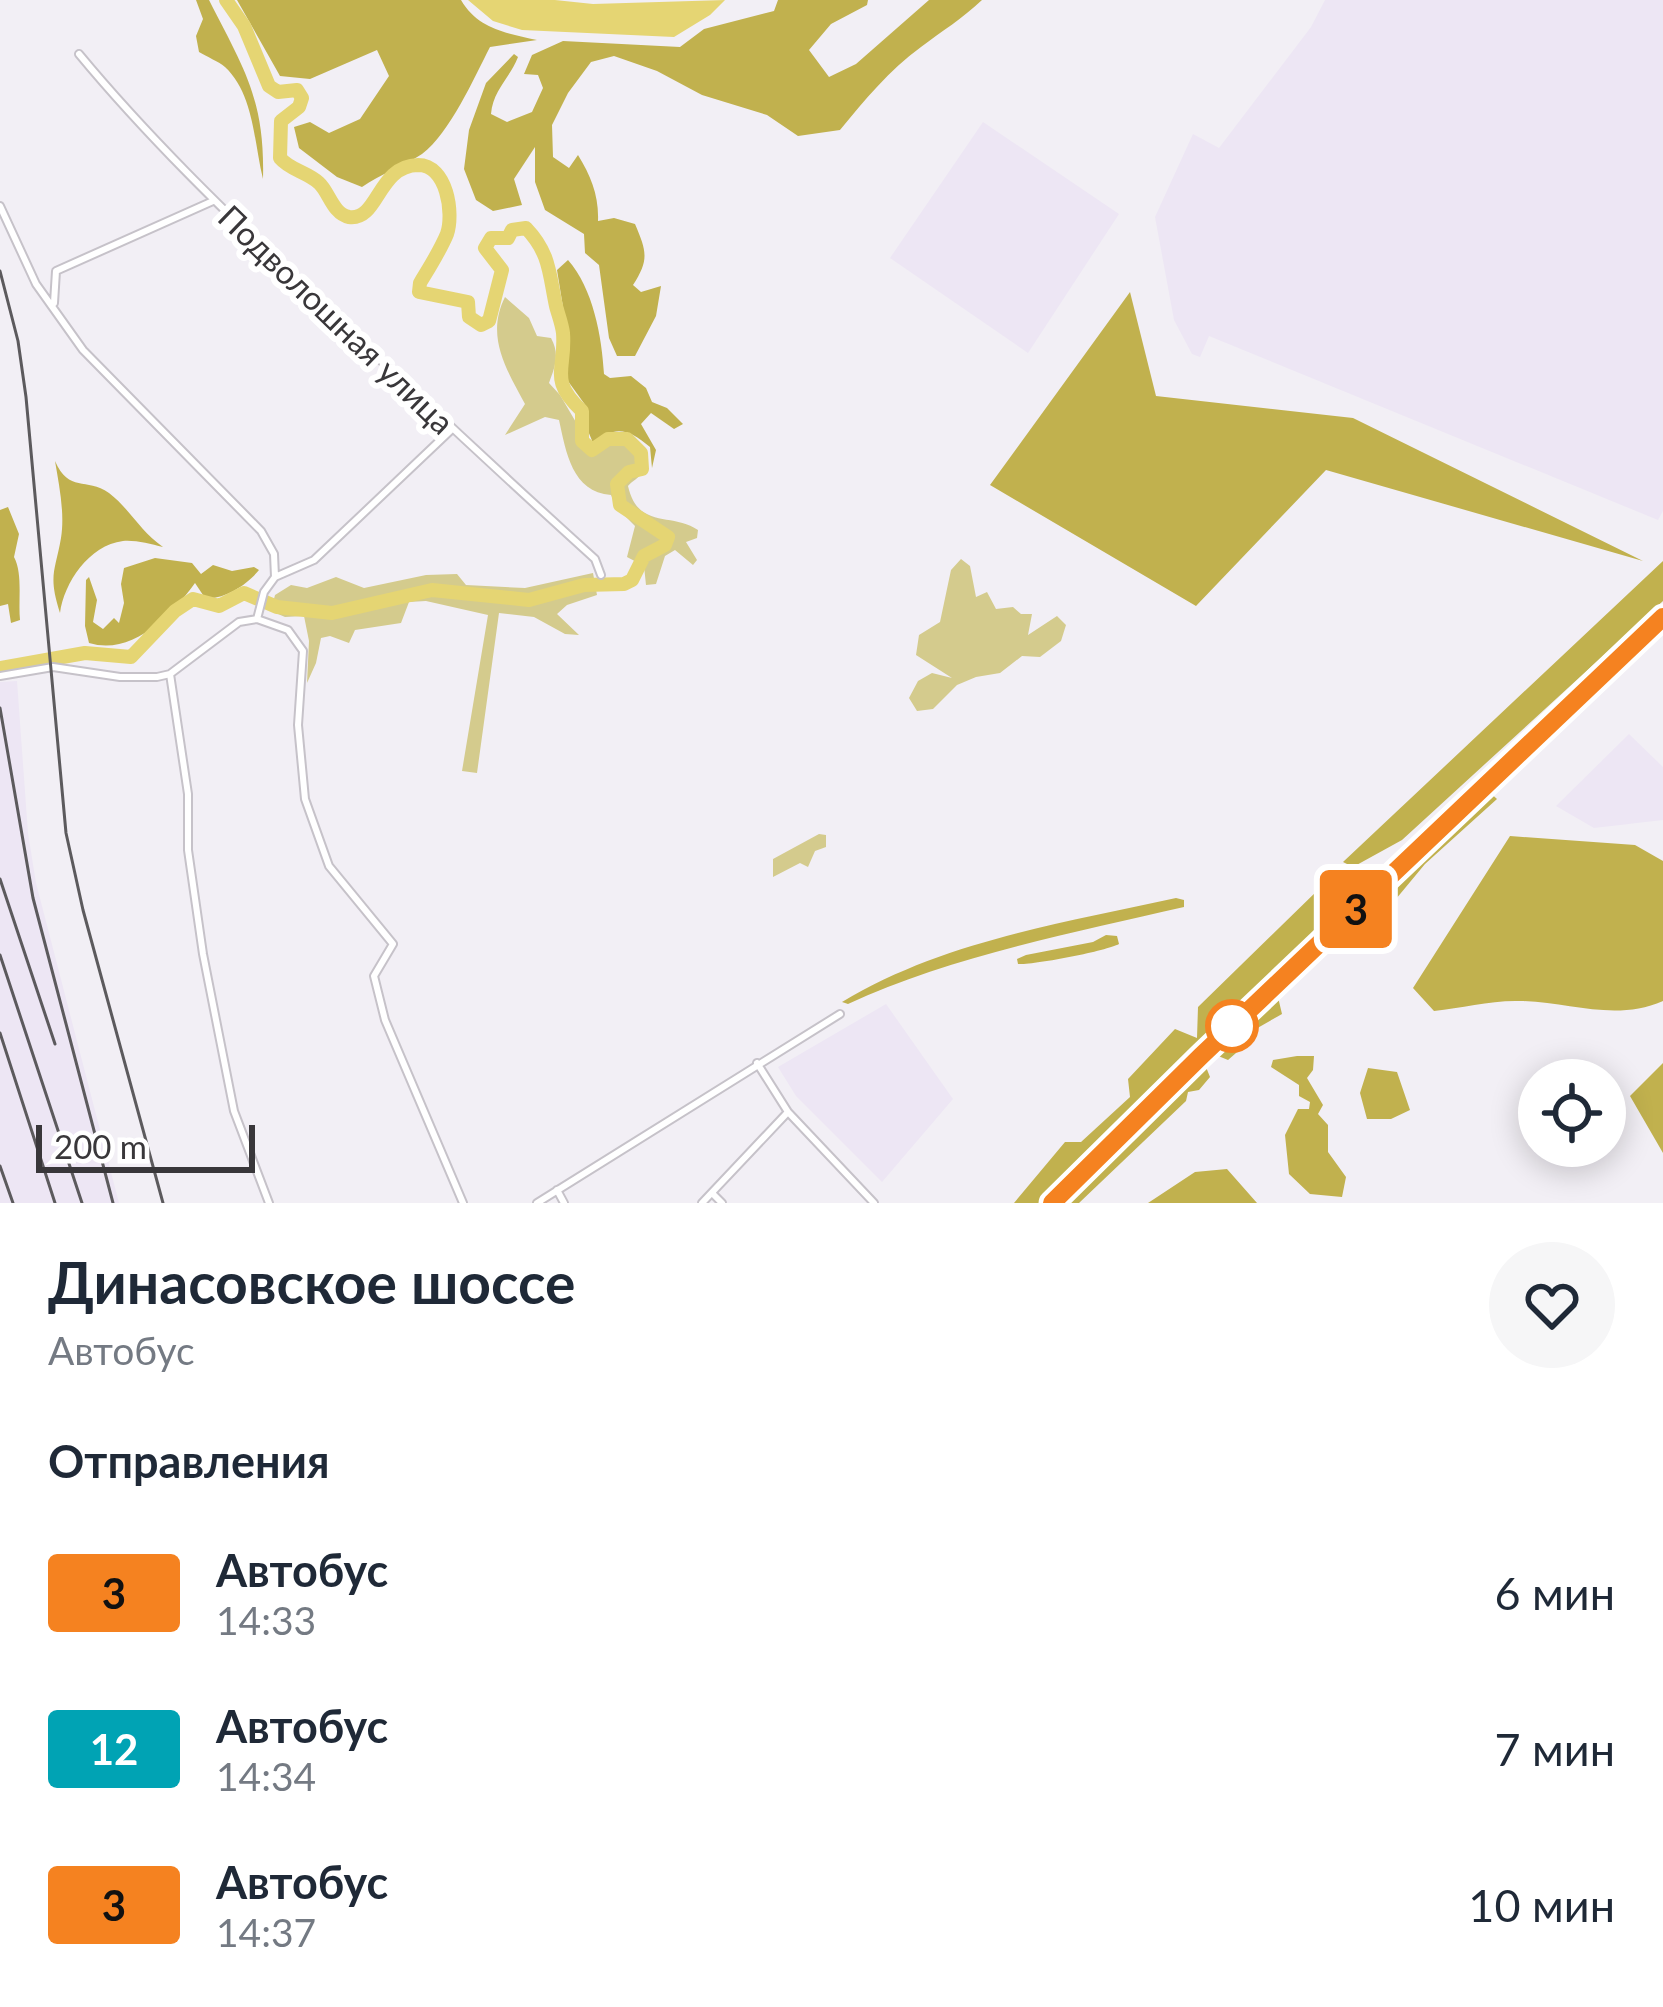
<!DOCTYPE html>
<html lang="ru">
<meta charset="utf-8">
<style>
:root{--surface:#fff;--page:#f6f6f7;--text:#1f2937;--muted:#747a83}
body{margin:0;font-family:Lato,sans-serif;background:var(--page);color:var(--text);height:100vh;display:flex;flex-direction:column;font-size:45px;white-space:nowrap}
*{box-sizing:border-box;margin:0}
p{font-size:39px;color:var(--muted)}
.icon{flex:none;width:66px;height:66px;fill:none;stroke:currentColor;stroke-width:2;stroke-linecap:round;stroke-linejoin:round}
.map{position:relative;height:1203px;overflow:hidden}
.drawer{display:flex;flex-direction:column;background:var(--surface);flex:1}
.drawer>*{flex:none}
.badge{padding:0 24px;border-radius:9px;font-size:42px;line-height:78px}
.controls{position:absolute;left:1518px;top:1059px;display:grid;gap:24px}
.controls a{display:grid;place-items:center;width:108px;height:108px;border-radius:50%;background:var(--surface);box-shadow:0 6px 30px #0003;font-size:60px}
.scale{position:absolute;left:36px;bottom:30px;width:219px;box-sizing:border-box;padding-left:12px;border:6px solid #39373a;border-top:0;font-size:33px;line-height:42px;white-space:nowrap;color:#39373a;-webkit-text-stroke:9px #fff;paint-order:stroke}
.map>.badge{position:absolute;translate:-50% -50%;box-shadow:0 0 0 6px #fff}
h2{padding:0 48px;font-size:45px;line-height:108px}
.round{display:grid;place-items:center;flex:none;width:126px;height:126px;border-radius:63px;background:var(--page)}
.summary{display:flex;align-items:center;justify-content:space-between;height:204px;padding:0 48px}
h1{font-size:57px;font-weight:700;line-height:90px}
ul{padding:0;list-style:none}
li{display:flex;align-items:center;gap:36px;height:156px;padding:0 48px}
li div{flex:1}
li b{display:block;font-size:45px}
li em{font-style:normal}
li .badge{min-width:132px;font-weight:700;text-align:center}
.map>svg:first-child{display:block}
</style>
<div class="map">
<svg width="1663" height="1203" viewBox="0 0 1663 1203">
<rect width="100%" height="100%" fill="#f2eff5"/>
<!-- built -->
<path fill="#ede6f4" d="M 1325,0 L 1663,0 L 1663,511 L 1658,520 L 1209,336 L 1200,357 L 1192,354 L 1174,320 L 1155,217 L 1193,134 L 1219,148 L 1311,27 Z
M 983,122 L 1119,214 L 1028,353 L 890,258 Z
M 17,681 L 28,833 L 36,883 L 119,1203 L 0,1203 L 0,682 Z
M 1629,734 L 1663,767 L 1663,820 L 1594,828 L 1556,806 Z
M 886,1004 L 953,1099 L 882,1182 L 796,1096 L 778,1067 Z"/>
<!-- green -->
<path fill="#d4cb8d" d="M 505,297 L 529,318 L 537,336 L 551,338 C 560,354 555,367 549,383 L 560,395 L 587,441 L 593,445 C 627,420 659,451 643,472 C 639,478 632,481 628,486 C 638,530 672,512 698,530 L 697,538 L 686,542 L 697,560 L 693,565 L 675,550 L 665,556 L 656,584 L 646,585 L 644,566 L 627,557 L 635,526 L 618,509 L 611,495 C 572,492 566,452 559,420 L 545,417 L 505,435 L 525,404 C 507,370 485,337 505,297 Z
M 961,559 L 970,566 L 976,597 L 987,592 L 996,609 L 1013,607 L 1021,614 L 1032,614 L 1028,635 L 1057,616 L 1066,625 L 1061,641 L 1040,657 L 1022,656 L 1000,673 L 976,677 L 957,685 L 933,709 L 917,711 L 909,698 L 918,681 L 932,673 L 952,678 L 916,655 L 919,635 L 940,622 L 951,570 Z
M 593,573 L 597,595 L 567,605 L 557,614 L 579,635 L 565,634 L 534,617 L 499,613 L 477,773 L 462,771 L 488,615 L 426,601 L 409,602 L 401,623 L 355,630 L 349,643 L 330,636 L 321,638 L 316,663 L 307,683 L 309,641 L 304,616 L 285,617 L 271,611 L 275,595 L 291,585 L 307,588 L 336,577 L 364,588 L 426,575 L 457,574 L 466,585 L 525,588 Z
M 819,834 L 826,835 L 826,847 L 815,851 L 808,867 L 800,863 L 773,877 L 773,859 Z"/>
<!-- forest -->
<path fill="#c1b14e" d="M 196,0 L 209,0 C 244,69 265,99 263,179 C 254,143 254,94 225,67 C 218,61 207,57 199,52 L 196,36 L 203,19 Z
M 237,0 L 461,0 C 478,29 506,33 537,40 L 490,47 C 474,78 450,133 422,154 C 403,167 380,174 362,187 L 337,177 L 299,148 L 294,127 L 310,122 L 329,133 L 360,119 L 389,76 L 377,50 L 310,79 L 280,76 Z
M 778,0 L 868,0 L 867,5 L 831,24 L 809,50 L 829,77 L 856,64 L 929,0 L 982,0 C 962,19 942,31 921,47 C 889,70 865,100 840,130 L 798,136 L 767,115 L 702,95 L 657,71 L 614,56 L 591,62 L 568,93 L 552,125 L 553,157 L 569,168 L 578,155 C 591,176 599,196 598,221 L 614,218 L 635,224 C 647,252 649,260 633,285 L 641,292 L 661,286 L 656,316 L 635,356 L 617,356 L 609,338 L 599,265 L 585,253 L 584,234 L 545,210 L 535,182 L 535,147 L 514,179 L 522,205 L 493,211 L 476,200 L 464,169 L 469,130 L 486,83 L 514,54 L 518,57 C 510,78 493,90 491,114 L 507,122 L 532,112 L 543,88 L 538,75 L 524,74 L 532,55 L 563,41 L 680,47 L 704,29 L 774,11 Z
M 568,260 C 593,288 602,337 604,374 L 610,378 L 631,376 L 646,388 L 652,402 L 667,408 L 683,424 L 674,429 L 651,413 L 641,424 L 656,450 L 652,468 L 650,447 C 628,429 616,425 593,443 L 586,426 L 586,406 L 565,377 L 568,338 L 557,270 Z
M 1130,292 L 1156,396 L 1353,418 L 1643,561 L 1326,470 L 1196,606 L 990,485 Z
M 55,461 C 69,493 86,477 109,493 C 129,508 140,531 163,547 C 150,544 136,540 123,541 C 89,545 64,583 60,613 C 48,575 55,572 61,538 C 65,513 59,485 55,461 Z
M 8,507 L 19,534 L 14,557 C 23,574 18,600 20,620 L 11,623 L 8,604 L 0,606 L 0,510 Z
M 155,558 L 192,563 L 201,574 L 213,565 L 232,571 L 254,567 L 259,570 C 247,585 224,600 205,598 L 195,583 C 171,616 132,656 89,643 L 85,626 L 86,580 L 89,577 L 97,600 L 93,622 L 103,629 L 114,618 L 119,623 L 124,603 L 121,584 L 124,568 Z
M 1663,561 L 1663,601 L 1402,840 L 1353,867 L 1343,862 Z
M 1488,791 L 1497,799 L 1425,864 L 1391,905 L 1357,930 L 1349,923 Z
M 1510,836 L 1635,845 L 1663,861 L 1663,1001 C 1615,1022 1570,1002 1520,1001 C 1492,1000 1462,1008 1434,1011 L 1413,988 Z
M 1385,871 L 1046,1203 L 1014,1203 L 1065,1142 L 1081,1142 L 1130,1097 L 1128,1079 L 1175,1029 L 1197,1038 L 1198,1007 L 1320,888 Z
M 1176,898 L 1184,900 L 1184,907 C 1076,932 948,957 848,1004 L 842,1002 C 943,941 1063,923 1176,898 Z
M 1106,935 L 1117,936 L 1119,944 C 1106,951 1034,965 1018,964 L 1017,959 L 1026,955 L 1093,942 Z
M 1277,993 L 1282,1014 L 1254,1030 L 1252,1039 L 1228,1060 L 1211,1053 Z
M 1297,1056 L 1314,1056 L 1313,1070 L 1307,1078 L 1323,1105 L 1318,1114 L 1328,1125 L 1328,1152 L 1346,1177 L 1342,1197 L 1310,1194 L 1289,1174 L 1285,1135 L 1298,1109 L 1309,1109 L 1310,1102 L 1299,1096 L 1299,1085 L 1271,1067 L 1273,1060 Z
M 1663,1063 L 1663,1153 L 1630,1096 Z
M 1195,1067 L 1206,1067 L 1210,1077 L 1199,1090 L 1188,1092 L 1186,1101 L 1079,1203 L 1064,1203 Z
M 1368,1068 L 1397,1072 L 1410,1110 L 1391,1119 L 1367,1119 L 1360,1093 Z
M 1227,1169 L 1257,1203 L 1148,1203 L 1195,1172 Z"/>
<!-- water -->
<path fill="#e5d573" d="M 468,0 L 555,0 L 593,4 L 725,0 L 710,15 L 674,37 L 522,30 L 493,21 Z"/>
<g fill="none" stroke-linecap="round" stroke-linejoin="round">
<!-- river -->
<path stroke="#e5d573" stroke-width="14" d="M 0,668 L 85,653 L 131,657 L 175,611 L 193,599 L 219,606 L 244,593 L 277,607 L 332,613 L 432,590 L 529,600 L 584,585 L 624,584 L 632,580 L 644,556 L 665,545 L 668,537 L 620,505 L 617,484 L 629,472 L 642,469 L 641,453 L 627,439 L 608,439 L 592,450 L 582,441 L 582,411 C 548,379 566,371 563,333 C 562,324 558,314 556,306 C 549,273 550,253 526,228 L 512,230 L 508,238 L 491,238 L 485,248 L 502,270 L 489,321 L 481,325 L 469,317 L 468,302 L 419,292 L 420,283 C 429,268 440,251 447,234 C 454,213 447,165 418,165 C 377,166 379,221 349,217 C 333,214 329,192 319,183 C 307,172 290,170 280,158 L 281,121 L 299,107 L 302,98 L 297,90 L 278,92 L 269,86 L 244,26 L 226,0"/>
<defs>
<path id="minor" d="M 79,54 C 151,141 233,219 314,297 C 407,386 500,473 595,559 L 601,575
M 0,206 L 36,284 L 83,350 L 261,531 L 274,554 L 275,577 L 314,560 L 452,429
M 54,303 L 56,271 L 213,201
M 257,619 L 264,592 L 275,577
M 170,674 L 188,794 L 188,850 L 203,954 L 234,1111 L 269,1203
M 0,676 L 53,667 L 120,677 L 157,677 L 170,674 L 239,622 L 257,619 L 288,630 L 303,651 L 298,725 L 305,799 L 329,866 L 393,944 L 374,976 L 385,1020 L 463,1203
M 757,1063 L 788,1112 L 874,1203
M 557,1190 L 564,1203
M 712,1193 L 722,1203
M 537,1203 L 840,1014
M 702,1203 L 788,1112"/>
<path id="tertiary" d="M 1052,1203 L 1201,1056 L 1663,617"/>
</defs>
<!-- minor casing -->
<use href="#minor" stroke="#c6c2c9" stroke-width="10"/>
<!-- tertiary casing -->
<use href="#tertiary" stroke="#c6c2c9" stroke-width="12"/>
<!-- minor -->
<use href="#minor" stroke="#fff" stroke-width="6"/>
<!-- tertiary -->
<use href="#tertiary" stroke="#fff" stroke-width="8"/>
<!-- rail -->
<path stroke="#5c5a5d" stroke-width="3" d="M 0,271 L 18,341 L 26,397 L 66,833 L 83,910 L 163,1203
M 0,708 L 33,898 L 113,1203
M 0,879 L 55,1044
M 0,955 L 82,1203
M 0,1033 L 55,1203
M 0,1166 L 13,1203"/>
</g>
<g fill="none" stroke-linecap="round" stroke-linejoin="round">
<defs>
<path id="line" d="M 1052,1203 L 1201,1056 L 1663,617"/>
</defs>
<!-- line casing -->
<use href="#line" stroke="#fff" stroke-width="27"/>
<!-- line -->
<use href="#line" stroke="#f58220" stroke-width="18"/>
</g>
<!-- markers -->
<circle fill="#fff" stroke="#f58220" stroke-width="6" cx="1232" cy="1026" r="24"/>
<g text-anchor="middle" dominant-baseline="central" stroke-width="12" stroke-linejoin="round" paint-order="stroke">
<!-- street labels -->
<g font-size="33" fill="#39373a" stroke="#fff">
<text transform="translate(337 319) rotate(44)">Подволошная улица</text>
</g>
</g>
</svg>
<div class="controls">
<a><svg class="icon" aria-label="locate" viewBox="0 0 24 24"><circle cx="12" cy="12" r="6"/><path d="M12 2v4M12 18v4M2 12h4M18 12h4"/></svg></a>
</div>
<div class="scale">200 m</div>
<b class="badge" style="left:1356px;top:909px;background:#f58220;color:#111">3</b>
</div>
<section class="drawer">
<div class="summary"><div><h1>Динасовское шоссе</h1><p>Автобус</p></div><a class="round"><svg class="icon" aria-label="heart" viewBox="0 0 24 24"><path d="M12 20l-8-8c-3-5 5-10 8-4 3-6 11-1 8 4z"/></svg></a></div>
<h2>Отправления</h2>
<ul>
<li><span class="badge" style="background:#f58220;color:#111">3</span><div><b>Автобус</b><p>14:33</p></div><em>6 мин</em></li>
<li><span class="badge" style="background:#00a3b4;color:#fff">12</span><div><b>Автобус</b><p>14:34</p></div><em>7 мин</em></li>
<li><span class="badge" style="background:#f58220;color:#111">3</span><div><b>Автобус</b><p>14:37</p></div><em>10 мин</em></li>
</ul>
</section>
